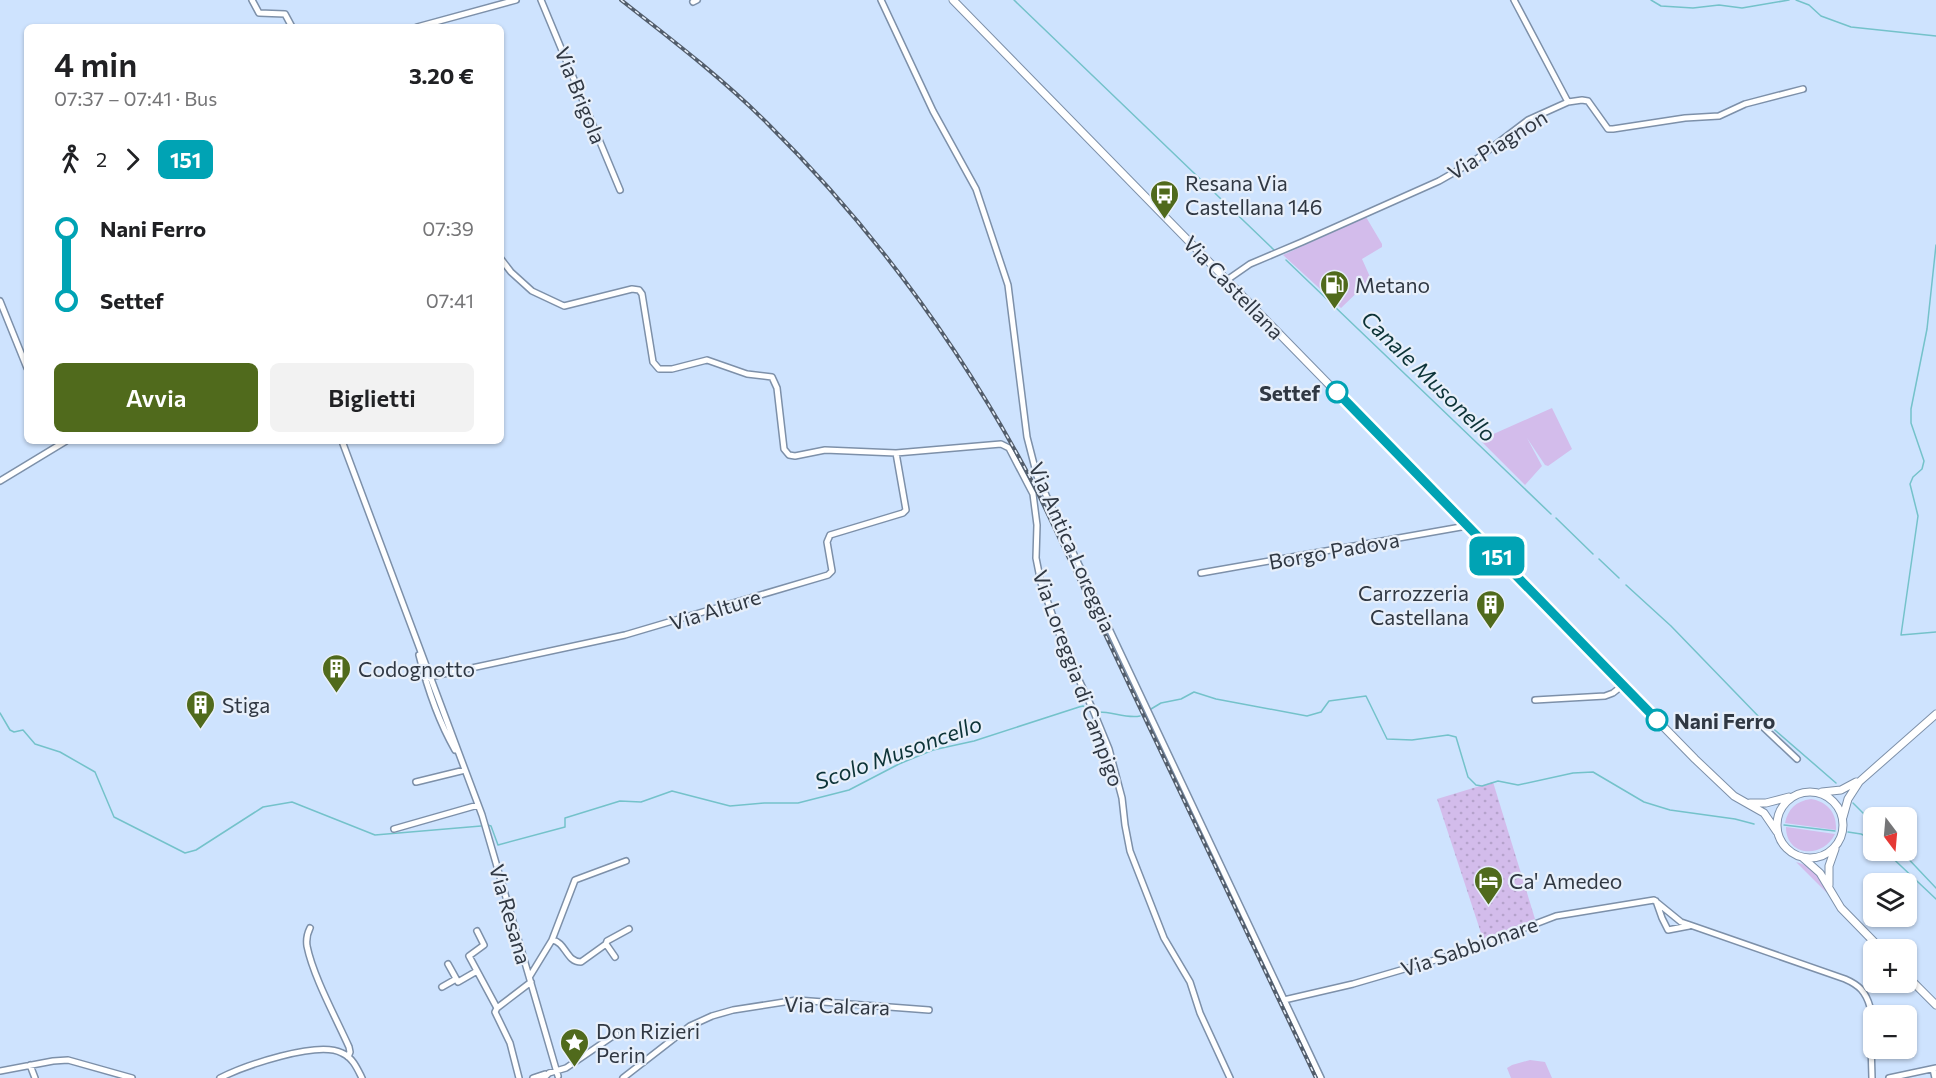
<!DOCTYPE html>
<html lang="it">
<meta charset="utf-8">
<style>
:root{--surface:#fff;--page:#f2f2f2;--text:#202124;--muted:#757577;--accent:#506a1c}
body{margin:0;font-family:Commissioner,sans-serif;background:var(--page);color:var(--text);height:100vh;display:flex;flex-direction:column;font-size:22px;white-space:nowrap}
*{box-sizing:border-box;margin:0}
p{font-size:20px;color:var(--muted)}
.icon{flex:none;width:33px;height:33px;fill:none;stroke:currentColor;stroke-width:2;stroke-linecap:round;stroke-linejoin:round}
.map{position:relative;flex:1;overflow:hidden}
.sheet{position:absolute;left:24px;top:24px;width:480px;height:420px;display:flex;flex-direction:column;background:var(--surface);border-radius:9px;box-shadow:0 2px 4px #0004}
.sheet>*{flex:none}
.badge{padding:0 12px;border-radius:9px;font-size:21px;line-height:39px}
.needle{width:39px;rotate:164deg}
.buttons{position:absolute;left:1863px;top:807px;display:grid;gap:12px}
.buttons a{display:grid;place-items:center;width:54px;height:54px;border-radius:9px;background:var(--surface);box-shadow:0 2px 4px #0004;font-size:30px}
.map>.badge{position:absolute;translate:-50% -50%;box-shadow:0 0 0 3px #fff}
.legs{display:flex;align-items:center;gap:9px;height:66px;padding:0 30px;font-size:20px}
.legs p{margin-inline-start:auto}
.headline{display:flex;align-items:center;justify-content:space-between;height:102px;padding:0 30px}
h1{font-size:33px;font-weight:600;line-height:45px}
.action{display:flex;gap:12px;margin-top:auto;padding:12px 30px}
.action a{flex:1;height:69px;border-radius:9px;background:var(--accent);color:#fff;font-size:24px;font-weight:600;line-height:69px;text-align:center}
.action a+a{background:var(--page);color:var(--text)}
ul{padding:0 30px;list-style:none}
li{display:flex;align-items:center;gap:21px;height:72px;font-size:22px}
li i{display:grid;place-items:center;width:9px;height:100%;margin:0 8px;background:currentColor}
li i::after{content:'';width:15px;height:15px;margin:-8px;border:4px solid;border-radius:50%;background:var(--surface)}
li p{margin-inline-start:auto}
li:first-child i{background:linear-gradient(#0000 50%,currentColor 0)}
li:last-child i{background:linear-gradient(currentColor 50%,#0000 0)}
.map>svg:first-child{display:block}
</style>
<div class="map">
<svg width="1936" height="1078" viewBox="0 0 1936 1078">
<defs>
<pattern id="garden-dots" width="8" height="8" patternUnits="userSpaceOnUse" patternTransform="scale(1.5)"><rect width="8" height="8" fill="#d3bceb"/><path d="M2 2h.1M6 6h.1" fill="none" stroke="#b5a2cb" stroke-width="1.8" stroke-linecap="round"/></pattern>
</defs>
<rect width="100%" height="100%" fill="#cee3fe"/>
<!-- grass -->
<path fill="#d3bceb" d="M 1366,217 L 1382,244 L 1382,247 L 1362,259 L 1371,279 L 1341,308 L 1283,255 Z
M 1552,408 L 1572,449 L 1548,466 L 1545,465 L 1527,438 L 1542,466 L 1525,485 L 1480,440 Z
M 1811,799 C 1827,802 1837,812 1836,830 L 1785,823 C 1788,809 1796,801 1811,799 Z
M 1786,827 L 1835,834 C 1823,859 1786,857 1786,827 Z
M 1796,862 C 1812,866 1822,878 1827,893 Z
M 1530,1060 L 1545,1062 L 1552,1078 L 1511,1078 L 1507,1068 L 1512,1065 Z"/>
<!-- garden -->
<path fill="url(#garden-dots)" d="M 1493,782 L 1535,919 L 1483,939 L 1437,799 Z"/>
<g fill="none" stroke-linecap="round" stroke-linejoin="round">
<!-- stream -->
<path stroke="#74c2ca" stroke-width="1.5" d="M 1014,0 L 1274,250
M 1651,0 L 1661,6 L 1693,8 L 1719,5 L 1742,8 L 1789,0
M 1796,0 L 1809,5 L 1821,16 L 1851,27 L 1936,36
M 1936,245 L 1927,329 L 1911,409 L 1911,423 L 1924,461 L 1922,469 L 1913,477 L 1910,484 L 1918,516 L 1901,635 L 1936,632
M 1286,260 L 1551,514
M 1556,518 L 1593,554
M 1599,559 L 1619,578
M 1626,585 L 1671,626 L 1762,720
M 1151,709 L 1161,703 L 1181,699 L 1194,692 L 1216,699 L 1307,716 L 1321,712 L 1329,701 L 1366,696 L 1387,739 L 1412,740 L 1448,735 L 1456,737 L 1468,777 L 1476,785 L 1482,786 L 1498,781 L 1518,785 L 1573,773 L 1593,772 L 1644,802 L 1670,810 L 1735,819 L 1754,824
M 1097,712 C 1111,711 1126,719 1140,716
M 0,713 L 10,730 L 14,732 L 23,730 L 35,744 L 60,752 L 95,772 L 114,817 L 185,853 L 196,850 L 263,807 L 292,802 L 375,835 L 481,826
M 1768,724 L 1836,783
M 1853,803 L 1874,824
M 488,825 L 491,826 L 498,845 L 565,827 L 565,818 L 620,801 L 641,802 L 672,791 L 730,806 L 764,803 L 798,803 L 849,790 L 899,764 L 933,750 L 974,741 L 1079,707 L 1083,706 L 1091,711
M 1784,825 L 1835,831
M 1848,832 L 1861,834 L 1874,840
M 1884,850 L 1936,899
M 1900,850 L 1936,888"/>
<defs>
<path id="minor" d="M 252,0 L 259,13 L 285,14 L 292,27
M 541,0 L 620,190
M 881,0 L 933,111 L 976,189 L 1008,285 L 1027,437 L 1037,476 L 1321,1078
M 1514,0 L 1568,102
M 693,2 L 697,0
M 417,27 L 516,0
M 501,259 L 511,272 L 532,291 L 564,306 L 632,289 L 639,290 L 642,294 L 653,362 L 659,369 L 672,369 L 707,360 L 747,374 L 772,377 L 777,388 L 784,449 L 789,455 L 795,456 L 825,450 L 896,453 L 1001,444 L 1009,448 L 1033,494 L 1037,525 L 1036,558 L 1041,583 L 1065,650 L 1093,710 L 1109,749 L 1122,798 L 1125,825 L 1130,851 L 1164,938 L 1190,982 L 1200,1013 L 1230,1078
M 1227,280 L 1250,264 L 1302,242 L 1439,181 L 1474,161 L 1528,120 L 1568,102 L 1582,100 L 1588,101 L 1608,129 L 1613,129 L 1685,118 L 1719,116 L 1745,104 L 1803,89
M 0,301 L 27,368
M 342,441 L 482,815 L 558,1076
M 0,481 L 66,441
M 1201,573 L 1461,527 L 1466,524
M 419,655 C 427,687 439,722 455,750
M 425,678 L 625,635 L 828,575 L 832,571 L 827,542 L 830,535 L 903,513 L 906,510 L 896,453
M 1535,700 L 1605,696 L 1613,693 L 1623,685
M 1762,726 L 1797,759
M 416,782 L 465,770
M 394,829 L 478,805
M 1656,901 L 1662,918 L 1668,930 L 1689,926
M 310,928 C 307,934 306,939 307,946 C 313,976 336,1018 349,1047 L 350,1052 L 348,1057
M 477,931 L 484,945 L 469,956 L 497,1008
M 552,940 L 575,880 L 626,861
M 615,957 L 606,944 L 607,941 L 629,929
M 448,964 L 458,982 L 477,971
M 530,976 L 552,940 C 566,942 566,962 581,962 L 606,944
M 442,987 L 456,979
M 1284,1000 L 1353,984 L 1459,953 L 1556,916 L 1654,900 L 1681,922 L 1690,925 L 1845,979 C 1859,985 1866,992 1870,1007 L 1872,1078
M 30,1065 L 35,1078
M 1933,1069 L 1935,1078
M 0,1071 L 53,1061 L 68,1060 L 132,1078
M 220,1078 C 244,1066 318,1040 342,1053 C 353,1058 357,1068 362,1078
M 519,1078 L 510,1043 L 495,1012 L 497,1008 L 531,982
M 533,1078 L 545,1074
M 544,1078 L 549,1073 L 566,1068 L 616,1034
M 623,1078 L 690,1026 L 712,1016 L 733,1010 L 797,1000 L 929,1010
M 1889,1078 L 1936,1068"/>
<path id="major" d="M 953,0 L 1695,759 L 1734,796 L 1764,813 L 1777,832
M1777 825a33 33 0 1 1 66 0a33 33 0 1 1-66 0Z
M 1822,792 L 1841,790 L 1856,782
M 1750,803 L 1766,803 L 1789,797
M 1843,817 L 1848,799 L 1859,782 L 1936,714
M 1802,857 L 1820,873 L 1841,908 L 1882,950
M 1829,885 L 1829,866 L 1835,849
M 1906,975 L 1936,1005"/>
</defs>
<!-- minor casing -->
<use href="#minor" stroke="#7d90a9" stroke-width="8"/>
<!-- major casing -->
<use href="#major" stroke="#7d90a9" stroke-width="9"/>
<!-- minor -->
<use href="#minor" stroke="#fff" stroke-width="5"/>
<!-- major -->
<use href="#major" stroke="#fff" stroke-width="7"/>
<defs>
<path id="rail" d="M 621,0 C 671,39 722,78 767,123 C 876,231 965,353 1036,489 L 1316,1078"/>
</defs>
<!-- rail casing -->
<use href="#rail" stroke="#535e6c" stroke-width="4"/>
<!-- rail -->
<use href="#rail" stroke="#e7effa" stroke-width="1.5" stroke-dasharray="4.5" stroke-linecap="butt"/>
</g>
<g fill="none" stroke-linecap="round" stroke-linejoin="round">
<defs>
<path id="line-1" d="M 1337,392 L 1657,720"/>
</defs>
<!-- line-1 casing -->
<use href="#line-1" stroke="#fff" stroke-width="14"/>
<!-- line-1 -->
<use href="#line-1" stroke="#00a3b4" stroke-width="9"/>
</g>
<!-- icons -->
<defs>
<symbol id="bus-pin" viewBox="-11 -11 22 30"><path d="M0 17L-7.5 6A9.5 9.5 0 1 1 7.5 6Z" fill="#506a1c" stroke="#e7effa"/><path d="M-5-6H5V4H4V6H2V4H-2V6H-4V4H-5ZM-3.5-4V0h7V-4ZM-3.5 1.2v1.5H-2V1.2ZM2 1.2v1.5H3.5V1.2Z" fill="#fff"/></symbol>
<symbol id="fuel-pin" viewBox="-11 -11 22 30"><path d="M0 17L-7.5 6A9.5 9.5 0 1 1 7.5 6Z" fill="#506a1c" stroke="#e7effa"/><path d="M-5.5-6h7V0h2V4h1.3V-2.5L3-4.5l.8-.8L6-3V5H2.5V1h-1V6h-7ZM-4.2-4.7v3.2H.2V-4.7Z" fill="#fff"/></symbol>
<symbol id="building-pin" viewBox="-11 -11 22 30"><path d="M0 17L-7.5 6A9.5 9.5 0 1 1 7.5 6Z" fill="#506a1c" stroke="#e7effa"/><path d="M-4-6H4V6H1V3H-1V6H-4ZM-2.5-4.3h1.7v1.8h-1.7ZM.8-4.3h1.7v1.8H.8ZM-2.5-1h1.7V.8h-1.7ZM.8-1h1.7V.8H.8Z" fill="#fff"/></symbol>
<symbol id="hotel-pin" viewBox="-11 -11 22 30"><path d="M0 17L-7.5 6A9.5 9.5 0 1 1 7.5 6Z" fill="#506a1c" stroke="#e7effa"/><path d="M-6-4.5h1.5V1H6V5H4.5V3h-9V5H-6ZM-4 0a1.8 1.8 0 1 1 3.6 0ZM.5 0V-2.5h3Q6-2.5 6 0Z" fill="#fff"/></symbol>
<symbol id="sight-pin" viewBox="-11 -11 22 30"><path d="M0 17L-7.5 6A9.5 9.5 0 1 1 7.5 6Z" fill="#506a1c" stroke="#e7effa"/><path d="M0-6L1.8-2.2L6-1.7L2.9 1.2L3.7 5.4L0 3.3L-3.7 5.4L-2.9 1.2L-6-1.7L-1.8-2.2Z" fill="#fff"/></symbol>
</defs>
<g fill-rule="evenodd">
<use href="#bus-pin" x="1148" y="178" width="33" height="45"/>
<use href="#fuel-pin" x="1318" y="268" width="33" height="45"/>
<use href="#building-pin" x="1474" y="588" width="33" height="45"/>
<use href="#building-pin" x="320" y="652" width="33" height="45"/>
<use href="#building-pin" x="184" y="688" width="33" height="45"/>
<use href="#hotel-pin" x="1472" y="864" width="33" height="45"/>
<use href="#sight-pin" x="558" y="1026" width="33" height="45"/>
</g>
<!-- markers -->
<g fill="#fff" stroke="#00a3b4" stroke-width="3">
<circle cx="1337" cy="392" r="10"/>
<circle cx="1657" cy="720" r="10"/>
</g>
<g text-anchor="middle" dominant-baseline="central" stroke-width="4.5" stroke-linejoin="round" paint-order="stroke">
<!-- street labels -->
<g font-size="21" fill="#303843" stroke="#e7effa">
<text transform="translate(581 95) rotate(68)">Via Brigola</text>
<text transform="translate(1497 144) rotate(-32)">Via Piagnon</text>
<text transform="translate(1234 287) rotate(46)">Via Castellana</text>
<text transform="translate(1073 547) rotate(66)">Via Antica Loreggia</text>
<text transform="translate(1334 550) rotate(-10)">Borgo Padova</text>
<text transform="translate(715 609) rotate(-17)">Via Alture</text>
<text transform="translate(1079 678) rotate(70)">Via Loreggia di Campigo</text>
<text transform="translate(511 914) rotate(74)">Via Resana</text>
<text transform="translate(1469 946) rotate(-19)">Via Sabbionare</text>
<text transform="translate(837 1005) rotate(2)">Via Calcara</text>
</g>
<!-- poi labels -->
<g font-size="21" fill="#303843" stroke="#e7effa" text-anchor="start">
<text x="1185" y="182">Resana Via<tspan x="1185" dy="24">Castellana 146</tspan></text>
<text x="1355" y="284">Metano</text>
<text x="1469" y="592" text-anchor="end">Carrozzeria<tspan x="1469" dy="24">Castellana</tspan></text>
<text x="358" y="668">Codognotto</text>
<text x="222" y="704">Stiga</text>
<text x="1509" y="880">Ca' Amedeo</text>
<text x="596" y="1030">Don Rizieri<tspan x="596" dy="24">Perin</tspan></text>
</g>
<!-- stop labels -->
<g font-size="21" font-weight="bold" fill="#303843" stroke="#e7effa" text-anchor="end">
<text x="1320" y="392">Settef</text>
<text x="1674" y="720" text-anchor="start">Nani Ferro</text>
</g>
<!-- water labels -->
<g font-size="22" font-style="italic" fill="#0c3337" stroke="#e7effa">
<text transform="translate(1429 376) rotate(44)">Canale Musonello</text>
<text transform="translate(898 752) rotate(-20)">Scolo Musoncello</text>
</g>
</g>
</svg>
<div class="buttons">
<a><svg class="needle" viewBox="-14 -14 28 28"><path d="M0-13l5 13h-10z" fill="#e53935"/><path d="M0 13l5-13h-10z" fill="#757577"/></svg></a>
<a><svg class="icon" aria-label="layers" viewBox="0 0 24 24"><path d="M12 4l9 5-9 5-9-5zM3 14l9 5 9-5"/></svg></a>
<a>+</a>
<a>−</a>
</div>
<b class="badge" style="left:1497px;top:556px;background:#00a3b4;color:#fff">151</b>
<section class="sheet">
<div class="headline"><div><h1>4 min</h1><p>07:37 – 07:41 · Bus</p></div><b>3.20 €</b></div>
<div class="legs"><svg class="icon" aria-label="walk" viewBox="0 0 24 24"><circle cx="13" cy="4" r="2"/><path d="M13 8l-2 6 4 7M11 14l-3 7M7 12l3-4h3l4 4"/></svg>2<svg class="icon" aria-label="forward" viewBox="0 0 24 24"><path d="M9 5l7 7-7 7"/></svg><b class="badge" style="background:#00a3b4;color:#fff">151</b></div>
<ul>
<li><i style="color:#00a3b4"></i><b>Nani Ferro</b><p>07:39</p></li>
<li><i style="color:#00a3b4"></i><b>Settef</b><p>07:41</p></li>
</ul>
<div class="action"><a>Avvia</a><a>Biglietti</a></div>
</section>
</div>
